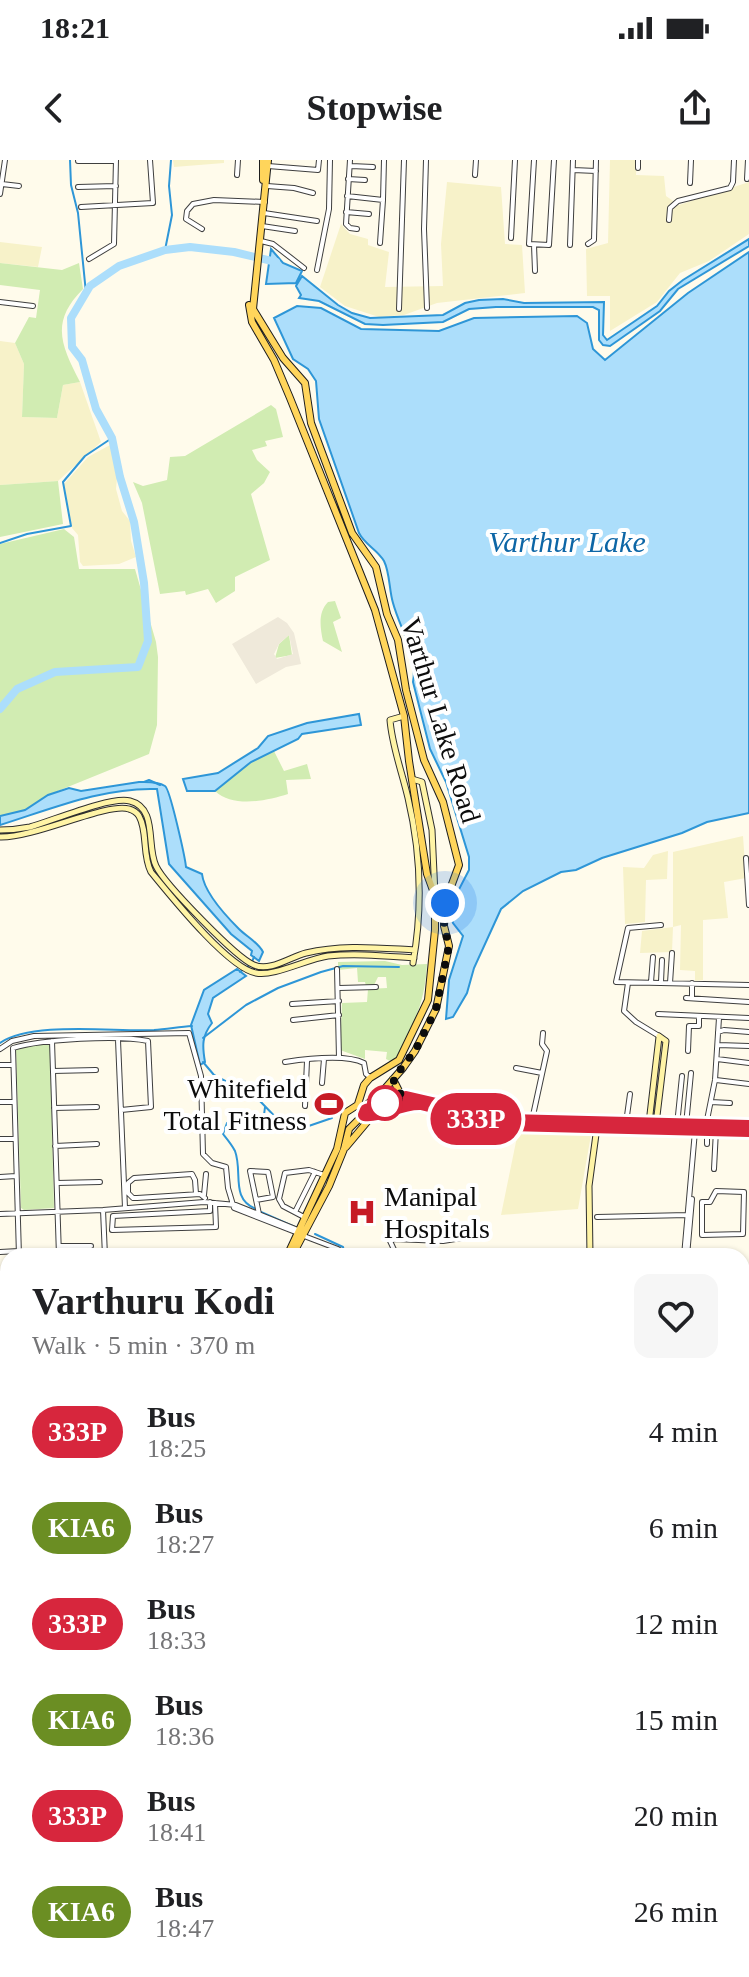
<!DOCTYPE html>
<meta charset="utf-8">
<style>
:root{--surface:#fff;--page:#f6f6f6;--text:#202124;--muted:#757577}
body{margin:0;font-family:Georgia,serif;background:var(--page);color:var(--text);height:100vh;display:flex;flex-direction:column;font-size:30px;white-space:nowrap}
*{box-sizing:border-box;margin:0}
p{font-size:26px;color:var(--muted)}
.icon{flex:none;width:44px;height:44px;fill:none;stroke:currentColor;stroke-width:2;stroke-linecap:round;stroke-linejoin:round}
.map{position:relative;flex:1;overflow:hidden}
.sheet{position:absolute;left:0px;top:1088px;width:750px;height:730px;display:flex;flex-direction:column;background:var(--surface);border-radius:24px 24px 0 0;box-shadow:0 2px 6px #0004}
.sheet>*{flex:none}
.badge{padding:0 16px;border-radius:26px;font-size:28px;line-height:52px}
.you{position:absolute;width:40px;height:40px;margin:-20px;border:6px solid #fff;border-radius:50%;background:#1a73e8;box-shadow:0 0 0 12px #1a73e833}
.map>.badge{position:absolute;translate:-50% -50%;box-shadow:0 0 0 4px #fff}
.round{display:grid;place-items:center;flex:none;width:84px;height:84px;border-radius:16px;background:var(--page)}
.summary{display:flex;align-items:center;justify-content:space-between;height:136px;padding:0 32px}
h1{font-size:38px;font-weight:600;line-height:60px}
ul{padding:0;list-style:none}
li{display:flex;align-items:center;gap:24px;height:96px;padding:0 32px}
li div{flex:1}
li b{display:block;font-size:30px}
li em{font-style:normal}
li .badge{min-width:88px;font-weight:700;text-align:center}
.status{display:flex;justify-content:space-between;align-items:center;height:56px;padding:0 40px;background:var(--surface);direction:ltr}
.status svg{height:22px;fill:currentColor}
header{display:flex;justify-content:space-between;align-items:center;height:104px;padding:0 32px;background:var(--surface);font-size:36px;font-weight:600}
.map>svg:first-child{display:block}
</style>
<div class="status"><b>18:21</b><svg viewBox="0 0 49 12"><path d="M0 12V9h3v3zM5 12V6h3v6zM10 12V3h3v9zM15 12V0h3v12zM26 1h20v11H26zM47 4h2v5h-2z"/></svg></div>
<header><svg class="icon" aria-label="back" viewBox="0 0 24 24"><path d="M15 5l-7 7 7 7"/></svg>Stopwise<svg class="icon" aria-label="share" viewBox="0 0 24 24"><path d="M12 15V3M7 8l5-5 5 5M5 13v7h14v-7"/></svg></header>
<div class="map">
<svg width="749" height="1817" viewBox="0 0 749 1817">
<rect width="100%" height="100%" fill="#fffbeb"/>
<!-- farmland -->
<path fill="#f7f2c9" d="M 173,0 L 224,0 L 224,3 L 174,7 Z
M 610,0 L 637,0 L 636,15 L 664,16 L 666,36 L 679,45 L 749,22 L 749,74 L 709,101 L 680,113 L 657,142 L 610,171 L 610,136 L 587,136 L 586,89 L 608,83 Z
M 447,22 L 501,27 L 505,84 L 522,85 L 525,133 L 437,143 L 404,155 L 379,157 L 345,146 L 320,127 L 341,64 L 350,74 L 368,79 L 368,85 L 389,92 L 385,127 L 443,126 L 441,84 Z
M 0,82 L 42,87 L 38,107 L 0,103 Z
M 0,181 L 15,183 L 24,204 L 22,257 L 57,258 L 63,225 L 80,222 L 101,282 L 58,321 L 0,325 Z
M 110,285 L 117,318 L 116,329 L 122,351 L 130,361 L 131,381 L 136,397 L 119,404 L 83,406 L 80,402 L 78,375 L 72,368 L 64,324 L 88,297 Z
M 743,676 L 746,718 L 724,722 L 728,758 L 703,760 L 703,820 L 695,821 L 695,811 L 680,810 L 681,765 L 673,767 L 672,792 L 640,793 L 642,771 L 673,767 L 673,692 Z
M 668,691 L 667,719 L 646,720 L 645,762 L 625,764 L 623,707 L 644,708 L 653,695 Z
M 518,972 L 591,975 L 578,1049 L 501,1055 Z"/>
<!-- green -->
<path fill="#d1ecb2" d="M 0,103 L 62,110 L 79,103 L 83,129 C 50,162 61,185 80,222 L 63,225 L 57,258 L 22,257 L 24,204 L 15,183 L 29,157 L 36,158 L 40,130 L 0,125 Z
M 271,245 L 276,249 L 283,277 L 265,281 L 267,286 L 252,290 L 257,300 L 270,312 L 264,323 L 251,334 L 270,400 L 235,417 L 235,431 L 216,443 L 208,429 L 186,435 L 185,431 L 160,434 L 142,343 L 133,322 L 143,326 L 167,320 L 170,297 L 185,296 Z
M 58,321 L 63,364 L 0,377 L 0,325 Z
M 64,369 L 74,377 L 79,409 L 135,409 L 156,482 L 158,497 L 157,565 L 149,594 L 48,635 L 25,650 L 0,656 L 0,384 Z
M 335,441 L 341,458 L 333,462 L 342,492 L 323,481 C 320,467 318,452 328,442 Z
M 289,475 L 292,495 L 275,498 L 279,484 Z
M 274,591 L 284,611 L 307,604 L 311,619 L 286,620 L 288,634 C 266,641 233,648 215,631 L 251,602 Z
M 385,801 L 402,805 L 427,804 C 425,845 412,867 394,903 L 386,899 L 387,892 L 365,890 L 365,899 L 340,890 L 342,843 L 367,842 L 368,829 L 387,828 L 386,817 L 378,817 L 374,825 L 366,826 L 365,822 L 358,822 L 357,808 L 338,810 L 338,802 Z
M 47,884 L 50,885 L 54,1048 L 24,1050 L 21,1048 L 16,888 Z
M 456,965 L 481,972 L 478,985 L 452,979 Z"/>
<!-- plaza -->
<path fill="#efe9da" fill-rule="evenodd" d="M 278,457 L 287,463 L 294,473 L 301,504 L 286,507 L 256,524 L 232,484 ZM 289,475 L 293,494 L 277,499 L 274,494 L 279,484 Z"/>
<!-- water -->
<path fill="#acdefb" stroke="#2e96d7" stroke-width="2" d="M 749,79 L 749,86 L 678,129 L 660,151 L 610,186 L 603,185 L 599,180 L 599,150 L 593,147 L 496,147 L 469,149 L 443,162 L 383,165 L 365,164 L 319,141 L 299,138 L 301,135 L 296,126 L 302,116 L 338,145 L 352,153 L 370,158 L 443,155 L 465,143 L 479,140 L 503,139 L 524,143 L 604,142 L 603,175 L 607,180 L 657,146 L 669,131 L 683,120 Z
M 271,89 L 283,103 L 302,111 L 296,123 L 266,124 Z
M 749,92 L 749,653 L 707,662 L 682,673 L 602,698 L 576,710 L 561,712 L 523,731 L 501,749 L 474,808 L 467,833 L 453,857 L 446,859 L 449,820 L 463,776 L 453,763 L 451,755 L 455,737 L 469,710 L 469,697 L 446,622 L 430,589 L 413,522 C 418,495 400,469 393,443 C 389,430 390,413 384,401 C 377,389 365,385 359,373 L 319,259 L 316,221 L 308,209 L 293,199 L 274,158 L 297,146 L 321,148 L 361,169 L 439,171 L 474,158 L 577,156 L 587,163 L 593,189 L 605,200 L 688,133 Z
M 359,554 L 361,565 L 302,574 L 298,579 L 251,602 L 215,631 L 187,631 L 183,619 L 218,613 L 258,588 L 268,576 L 307,563 Z
M 139,622 C 147,622 157,621 165,626 C 170,629 185,697 186,707 L 202,714 C 204,732 226,756 239,769 C 247,777 258,782 263,792 L 259,801 L 251,795 L 252,791 L 231,774 L 169,704 L 157,629 C 103,627 51,649 0,665 L 0,656 L 25,650 L 48,635 L 69,628 L 81,631 Z
M 237,809 L 246,816 L 213,838 L 208,854 L 212,863 C 202,876 202,885 205,902 L 200,905 L 191,865 L 204,830 Z"/>
<g fill="none" stroke-linecap="round" stroke-linejoin="round">
<!-- stream -->
<path stroke="#2e96d7" stroke-width="2" d="M 70,0 L 71,25 L 78,53 L 86,133
M 165,90 L 172,55 L 169,26 L 171,0
M 0,383 L 27,374 L 71,366 L 63,322 L 85,296 L 112,278
M 144,622 L 149,620 L 160,625
M 240,812 L 251,804 L 254,797
M 203,878 L 246,845 L 278,828 L 321,812 L 343,806 L 399,807
M 0,883 C 32,861 114,872 154,870 C 167,869 179,867 192,866
M 203,902 L 214,915 L 257,938 L 288,970 L 297,970 L 332,958
M 256,1049 C 230,1039 243,1012 235,991 C 232,985 227,979 223,974 L 227,963 L 244,957 L 260,958 L 264,955 L 265,947
M 261,1052 L 295,1067
M 315,1074 L 343,1087 L 344,1091
M 673,1810 L 676,1817"/>
<!-- river -->
<path stroke="#acdefb" stroke-width="8" d="M 0,549 L 17,529 L 55,512 L 138,507 L 148,481 L 144,423 L 134,362 L 120,317 L 112,278 L 96,249 L 82,200 L 72,187 L 71,158 L 90,126 L 119,106 L 165,90 L 190,87 L 234,92 L 276,102"/>
<defs>
<path id="street" d="M 350,0 L 346,64 L 350,68 L 357,69
M 426,0 L 424,69 L 427,148
M 534,0 L 529,84 L 549,85 L 554,0
M 78,1 L 116,1
M 268,6 L 318,10 L 319,0
M 351,6 L 373,7
M 638,8 L 638,0
M 573,10 L 596,11
M 237,15 L 238,0
M 475,15 L 476,0
M 348,19 L 365,20
M 747,19 L 748,0
M 690,23 L 691,0
M 2,24 L 19,26
M 267,26 L 294,28 L 313,33
M 78,27 L 116,26
M 0,34 L 5,0
M 347,36 L 383,40 L 384,0
M 81,47 L 153,43 L 150,0
M 346,52 L 369,54
M 264,53 L 317,61
M 669,60 L 670,48 L 678,41 L 730,28 L 733,22 L 734,0
M 262,66 L 295,71
M 202,69 L 186,59 L 187,51 L 193,44 L 214,40 L 265,42
M 511,78 L 515,0
M 261,81 L 273,84 L 304,108
M 380,83 L 383,40
M 588,84 L 594,80 L 596,0
M 534,85 L 535,111
M 570,85 L 573,0
M 89,99 L 114,84 L 116,0
M 317,110 L 329,49 L 330,0
M 0,142 L 33,146
M 399,149 L 404,0
M 746,698 L 749,745
M 661,765 L 628,768 L 616,822 L 749,825
M 337,809 L 339,898
M 651,822 L 653,797
M 661,822 L 662,800
M 628,823 L 624,851 L 636,862 L 659,876
M 670,823 L 672,793
M 339,828 L 376,827
M 686,838 L 749,842
M 692,838 L 692,823
M 292,844 L 339,841
M 658,854 L 749,858
M 293,860 L 339,855
M 718,872 L 724,870 L 749,872
M 118,880 L 125,1048
M 52,881 L 59,1096
M 718,885 L 749,886
M 0,889 L 12,881 L 34,876 L 189,873 L 201,916 L 203,994 L 212,1003 L 226,1007 L 228,1028 L 234,1048 L 298,1073
M 688,891 L 689,866 L 699,866 L 699,856
M 717,899 L 749,903
M 285,902 C 305,899 346,894 364,903 L 366,914 L 370,917
M 0,905 L 13,905
M 516,908 L 542,913
M 53,911 L 96,910
M 716,920 L 749,924
M 322,923 L 324,899
M 0,942 L 14,942
M 711,942 L 730,943
M 305,946 L 307,901
M 54,948 L 97,947
M 532,960 L 547,891 L 542,884 L 543,873
M 626,963 L 630,934
M 677,965 L 682,916
M 686,965 L 691,913
M 706,965 L 715,920 L 719,858
M 707,972 L 707,984
M 0,979 L 15,979
M 55,986 L 97,984
M 714,1009 L 716,970
M 0,1017 L 16,1016
M 57,1023 L 100,1022
M 716,1031 L 744,1032 L 743,1074 L 702,1075 L 702,1042 L 710,1042 Z
M 196,1034 L 195,1020 L 192,1014 L 134,1018 L 128,1023 L 128,1033 L 133,1038 L 137,1038 L 200,1034 L 205,1038
M 204,1035 L 206,1014
M 256,1040 L 273,1037 L 268,1012 L 250,1011 L 259,1054
M 210,1042 L 210,1051 L 113,1056 L 112,1070 L 216,1067 L 215,1043
M 103,1050 L 105,1096
M 295,1052 L 315,1012
M 0,1054 L 103,1050 L 204,1042 L 236,1045 L 298,1070
M 304,1057 L 283,1046 L 279,1039 L 285,1013 L 309,1010 L 324,1015
M 597,1057 L 688,1055
M 304,1076 L 338,1089 L 347,1096
M 59,1086 L 91,1086
M 0,1092 L 19,1091
M 19,1096 L 13,888 C 43,879 118,875 148,881 L 151,947 L 121,950
M 397,1096 L 390,1081 L 394,1079 L 443,1081 L 474,1076
M 684,1096 L 695,971
M 687,1096 L 692,1039
M 0,1129 L 8,1129
M 0,1167 L 8,1167
M 0,1208 L 8,1208
M 0,1245 L 6,1230
M 742,1258 L 749,1204
M 742,1272 L 749,1273
M 0,1298 L 3,1270 L 8,1256
M 747,1353 L 749,1414
M 0,1412 L 8,1411
M 749,1441 L 749,1414
M 742,1513 L 749,1513
M 742,1576 L 749,1576
M 0,1587 L 8,1589
M 1,1646 L 8,1622
M 0,1660 L 8,1663
M 0,1665 L 8,1669
M 0,1696 L 8,1696
M 0,1705 L 8,1709
M 163,1817 L 164,1810
M 329,1817 L 331,1810
M 379,1817 L 380,1810
M 400,1817 L 402,1810
M 523,1817 L 523,1810
M 749,1817 L 744,1785 L 743,1678 L 749,1678"/>
<path id="secondary" d="M 404,556 L 390,560 C 392,586 402,612 408,638 C 421,693 423,747 413,803
M 412,619 L 422,622 L 432,670 L 435,735
M 0,670 C 9,670 20,669 30,667 C 52,661 110,636 130,641 C 158,648 146,686 156,706 C 164,723 236,798 254,805 C 270,812 290,797 306,793 C 342,784 378,788 415,790
M 0,677 C 35,678 107,642 129,649 C 133,650 137,653 139,656 C 148,672 142,695 151,712 C 170,735 228,808 256,813 C 273,817 307,799 328,796 C 356,793 385,796 414,798
M 649,963 L 659,877
M 656,964 L 666,881 L 659,876
M 590,1096 L 589,1026 L 597,967
M 0,1388 L 8,1383
M 422,1810 L 467,1817
M 530,1817 L 530,1810"/>
<path id="primary" d="M 263,0 L 263,20
M 268,0 L 253,149 L 283,198 L 305,223 L 311,263 L 352,373 L 376,407 L 387,454 L 398,480 L 406,530 L 424,600 L 443,642 L 459,705 L 445,743 L 444,766 L 449,786 L 436,849 L 415,891 L 403,908 L 381,933 L 365,946
M 249,145 L 252,162 L 274,200 L 290,238 L 375,450 L 404,556 L 409,601 L 427,714 L 435,736 L 435,770 L 428,840 L 399,900 L 370,918 L 364,925 L 358,944
M 393,919 L 401,935 L 406,937
M 366,950 L 406,937 L 506,960 L 749,966
M 364,955 L 375,955 L 397,946 L 421,944 L 506,965 L 749,971
M 346,987 L 372,956
M 287,1096 L 337,989 L 345,953 L 359,944
M 292,1096 L 329,1026 L 344,989 L 349,969 L 364,954
M 34,1817 L 35,1810
M 40,1817 L 41,1810"/>
</defs>
<!-- street casing -->
<use href="#street" stroke="#3f3f3f" stroke-width="6"/>
<!-- secondary casing -->
<use href="#secondary" stroke="#2e2e2e" stroke-width="7"/>
<!-- primary casing -->
<use href="#primary" stroke="#1d1d1d" stroke-width="8"/>
<!-- street -->
<use href="#street" stroke="#fff" stroke-width="4"/>
<!-- secondary -->
<use href="#secondary" stroke="#fff4a6" stroke-width="5"/>
<!-- primary -->
<use href="#primary" stroke="#ffd55b" stroke-width="6"/>
</g>
<g fill="none" stroke-linecap="round" stroke-linejoin="round">
<defs>
<path id="line" d="M 749,966 L 506,960 L 406,937 L 366,950 L 364,955 C 383,957 399,943 421,944 L 506,965 L 749,971"/>
</defs>
<!-- line casing -->
<use href="#line" stroke="#fff" stroke-width="18"/>
<!-- line -->
<use href="#line" stroke="#d7263d" stroke-width="12"/>
<!-- walk -->
<path stroke="#0c0c0c" stroke-width="8" stroke-dasharray="0 14.4" d="M 385,943 L 406,937 L 401,935 L 393,919 L 415,891 L 436,849 L 449,786 L 444,766 L 445,743"/>
</g>
<!-- icons -->
<defs>
<symbol id="stadium-bare" viewBox="-9 -9 18 18"><path d="M0-5a6.5 5 0 1 0 0 10a6.5 5 0 1 0 0-10ZM-3.5-1.8h7v3.6h-7Z" fill="#c61b25" stroke="#fff" stroke-width="2.5" paint-order="stroke"/></symbol>
<symbol id="hospital-bare" viewBox="-9 -9 18 18"><path d="M-5-5h3v3.5h4V-5h3V5h-3V1.5h-4V5h-3Z" fill="#c61b25" stroke="#fff" stroke-width="2.5" paint-order="stroke"/></symbol>
</defs>
<g fill-rule="evenodd">
<use href="#stadium-bare" x="309" y="924" width="40" height="40"/>
<use href="#hospital-bare" x="342" y="1032" width="40" height="40"/>
</g>
<!-- markers -->
<circle fill="#fff" stroke="#d7263d" stroke-width="4" cx="385" cy="943" r="16"/>
<g text-anchor="middle" dominant-baseline="central" stroke-width="8" stroke-linejoin="round" paint-order="stroke">
<!-- street labels -->
<g font-size="28" fill="#0c0c0c" stroke="#fff">
<text transform="translate(441 560) rotate(73)">Varthur Lake Road</text>
</g>
<!-- poi labels -->
<g font-size="28" fill="#0c0c0c" stroke="#fff" text-anchor="end">
<text x="307" y="928">Whitefield<tspan x="307" dy="32">Total Fitness</tspan></text>
<text x="384" y="1036" text-anchor="start">Manipal<tspan x="384" dy="32">Hospitals</tspan></text>
</g>
<!-- water labels -->
<g font-size="30" font-style="italic" fill="#0d66a6" stroke="#fff">
<text x="567" y="381">Varthur Lake</text>
</g>
</g>
</svg>
<div class="you" style="left:445px;top:743px"></div>
<b class="badge" style="left:476px;top:959px;background:#d7263d;color:#fff">333P</b>
<section class="sheet">
<div class="summary"><div><h1>Varthuru Kodi</h1><p>Walk · 5 min · 370 m</p></div><a class="round"><svg class="icon" aria-label="heart" viewBox="0 0 24 24"><path d="M12 20l-8-8c-3-5 5-10 8-4 3-6 11-1 8 4z"/></svg></a></div>
<ul>
<li><span class="badge" style="background:#d7263d;color:#fff">333P</span><div><b>Bus</b><p>18:25</p></div><em>4 min</em></li>
<li><span class="badge" style="background:#6b8e23;color:#fff">KIA6</span><div><b>Bus</b><p>18:27</p></div><em>6 min</em></li>
<li><span class="badge" style="background:#d7263d;color:#fff">333P</span><div><b>Bus</b><p>18:33</p></div><em>12 min</em></li>
<li><span class="badge" style="background:#6b8e23;color:#fff">KIA6</span><div><b>Bus</b><p>18:36</p></div><em>15 min</em></li>
<li><span class="badge" style="background:#d7263d;color:#fff">333P</span><div><b>Bus</b><p>18:41</p></div><em>20 min</em></li>
<li><span class="badge" style="background:#6b8e23;color:#fff">KIA6</span><div><b>Bus</b><p>18:47</p></div><em>26 min</em></li>
</ul>
</section>
</div>
